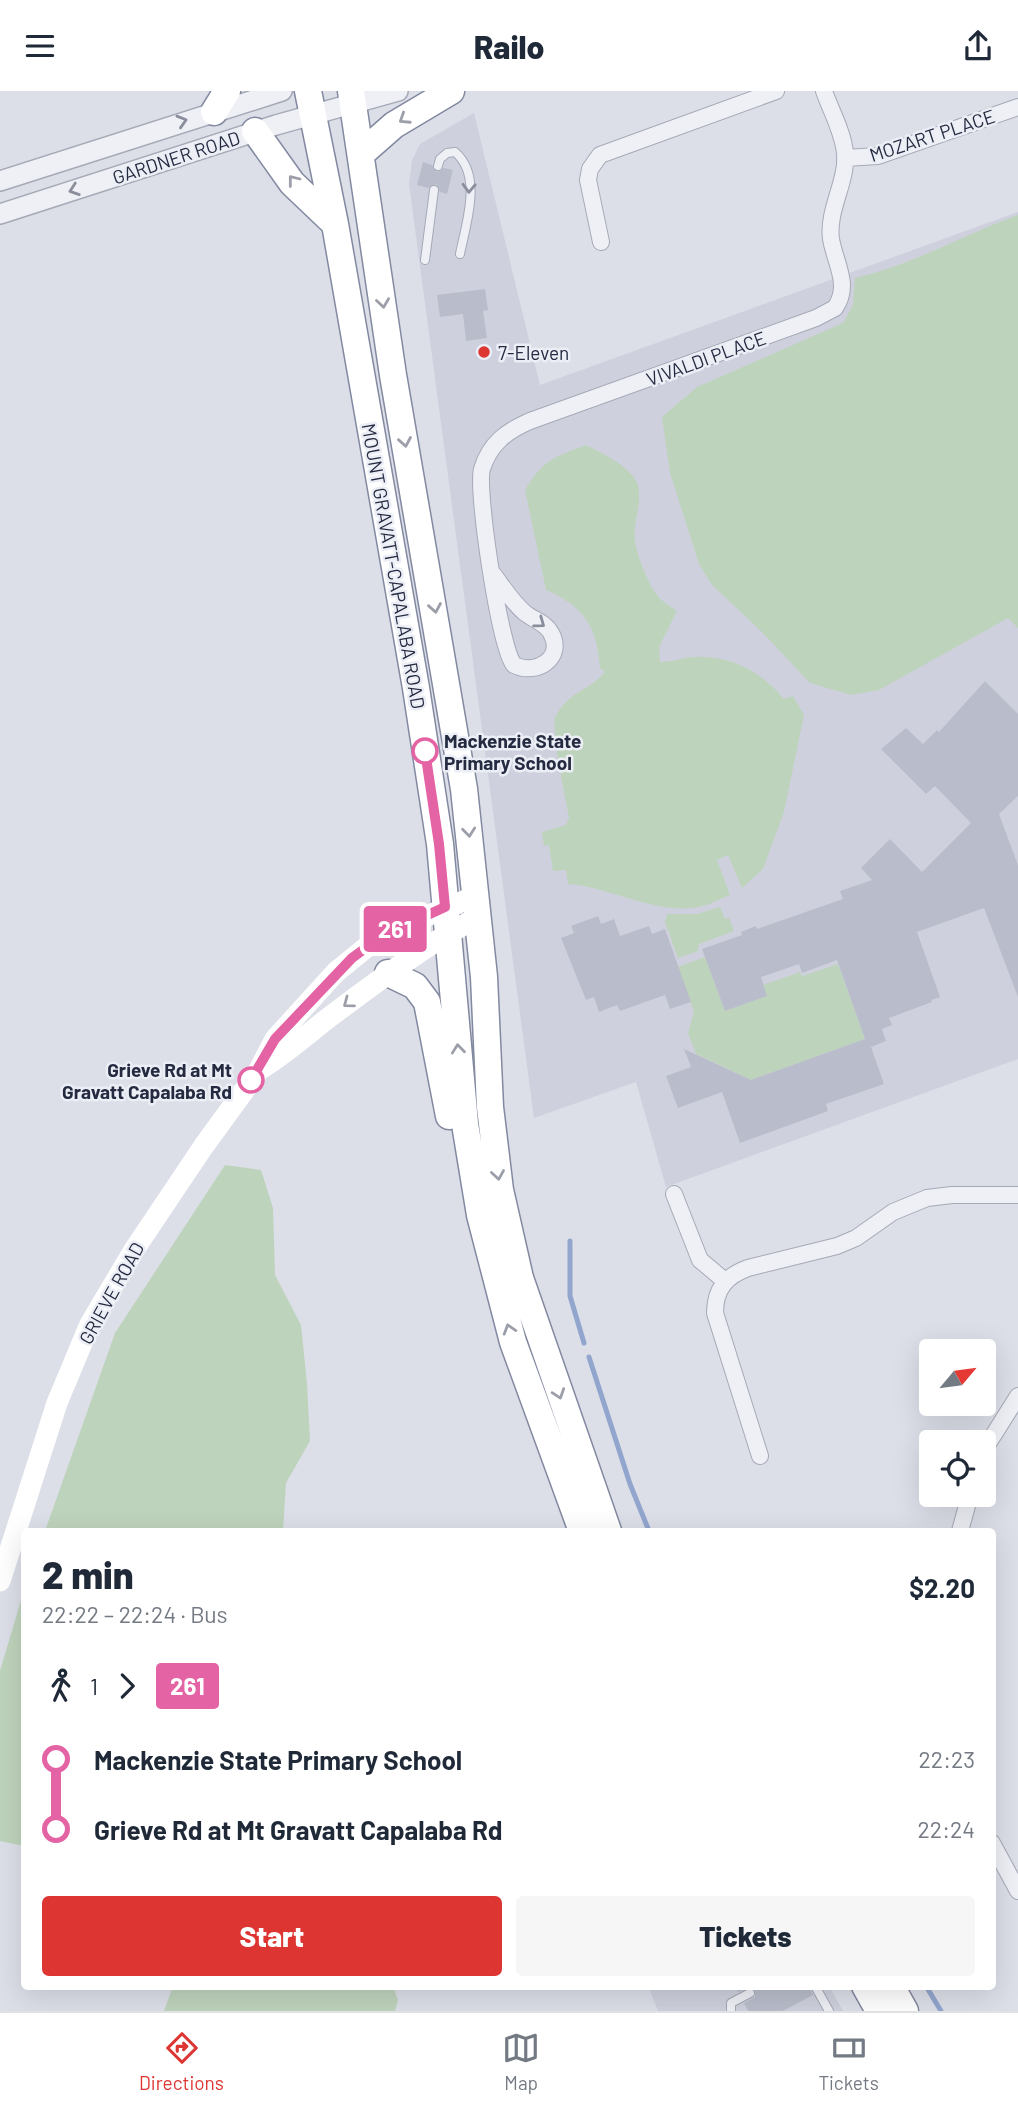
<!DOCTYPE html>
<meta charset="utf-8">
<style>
:root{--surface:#fff;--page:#f6f6f7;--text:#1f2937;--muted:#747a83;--line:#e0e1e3;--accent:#dd3531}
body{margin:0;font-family:Barlow,sans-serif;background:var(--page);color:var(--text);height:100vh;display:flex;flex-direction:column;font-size:26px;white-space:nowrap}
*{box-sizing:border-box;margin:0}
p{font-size:23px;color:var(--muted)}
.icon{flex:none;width:38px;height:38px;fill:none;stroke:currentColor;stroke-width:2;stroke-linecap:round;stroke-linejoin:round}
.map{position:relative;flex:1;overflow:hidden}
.sheet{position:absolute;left:21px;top:1437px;width:975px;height:462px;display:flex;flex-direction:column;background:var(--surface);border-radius:7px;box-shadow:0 7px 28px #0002}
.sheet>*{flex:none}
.badge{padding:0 14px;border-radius:5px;font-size:24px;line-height:46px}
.needle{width:46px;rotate:61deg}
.fabs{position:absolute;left:919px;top:1248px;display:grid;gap:14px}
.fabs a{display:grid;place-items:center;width:77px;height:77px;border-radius:7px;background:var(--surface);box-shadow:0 7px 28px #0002;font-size:35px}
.map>.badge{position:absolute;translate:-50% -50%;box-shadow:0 0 0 4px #fff}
.legs{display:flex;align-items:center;gap:10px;height:77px;padding:0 21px;font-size:23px}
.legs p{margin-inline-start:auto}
.headline{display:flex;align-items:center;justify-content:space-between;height:119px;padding:0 21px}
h1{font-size:38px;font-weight:800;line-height:52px}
.cta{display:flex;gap:14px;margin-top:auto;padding:14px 21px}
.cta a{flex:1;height:80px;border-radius:7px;background:var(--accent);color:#fff;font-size:28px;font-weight:800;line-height:80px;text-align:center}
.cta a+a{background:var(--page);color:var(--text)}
ul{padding:0 21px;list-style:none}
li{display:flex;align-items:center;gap:24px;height:70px;font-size:26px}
li i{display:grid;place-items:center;width:10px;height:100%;margin:0 9px;background:currentColor}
li i::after{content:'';width:18px;height:18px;margin:-9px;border:5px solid;border-radius:50%;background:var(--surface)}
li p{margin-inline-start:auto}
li:first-child i{background:linear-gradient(#0000 50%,currentColor 0)}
li:last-child i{background:linear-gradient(currentColor 50%,#0000 0)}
header{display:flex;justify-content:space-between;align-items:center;height:91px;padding:0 21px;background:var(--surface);font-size:32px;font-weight:800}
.dock{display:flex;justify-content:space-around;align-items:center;height:98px;border-top:2px solid var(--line);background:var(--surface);font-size:19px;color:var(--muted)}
.dock a{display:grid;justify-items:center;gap:4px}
.dock .current{color:var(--accent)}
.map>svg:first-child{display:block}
</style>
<header><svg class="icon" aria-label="menu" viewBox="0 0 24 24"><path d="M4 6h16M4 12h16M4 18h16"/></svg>Railo<svg class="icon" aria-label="share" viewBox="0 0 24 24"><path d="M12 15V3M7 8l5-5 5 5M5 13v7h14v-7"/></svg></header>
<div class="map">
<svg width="1018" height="1920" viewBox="0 0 1018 1920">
<rect width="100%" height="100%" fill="#dcdfe8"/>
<!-- built -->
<path fill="#ced1dd" d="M 474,22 L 540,294 L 1018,121 L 1018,968 L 666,1096 L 636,991 L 534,1027 L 409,93 L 412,69 L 420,53 Z
M 648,1895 L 829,1895 L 843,1920 L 658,1920 Z"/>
<!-- green -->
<path fill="#bed3bc" d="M 1018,124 L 1018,537 L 1008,527 L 879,599 L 851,604 L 810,592 L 762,541 L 712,494 L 699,473 L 670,382 L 662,326 L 697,296 L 843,232 L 853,214 L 855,187 C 912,174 963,144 1018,124 Z
M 586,354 C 601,362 620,370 632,384 C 645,399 637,418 635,436 C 632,454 644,482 653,498 C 658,508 668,514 677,520 L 659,556 L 660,571 C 671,571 682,567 693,566 C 730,564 761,580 784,608 L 793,605 L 804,624 L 784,721 L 763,778 L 742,797 L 728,764 L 717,769 L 730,804 C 720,808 709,814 699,816 C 655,824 611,796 568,793 L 566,779 L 553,780 L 549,754 L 544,755 L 542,741 L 566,734 L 569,727 L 557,663 L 554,628 C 570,598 587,602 605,581 L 600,577 C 597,536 584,515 546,499 L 525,399 C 543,369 554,366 586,354 Z
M 720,816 L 725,828 L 729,827 L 734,840 L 699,853 L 698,860 L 678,867 L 665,831 L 667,823 L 697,823 Z
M 705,866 L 725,920 L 767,905 L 763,894 L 800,881 L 802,885 L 838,873 L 865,948 L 751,989 L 696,963 L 688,942 L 694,921 L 678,876 Z
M 225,1074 L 261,1079 L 273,1117 L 275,1184 L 301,1234 L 307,1292 L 310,1350 L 286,1392 L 283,1440 L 45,1440 L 115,1242 Z
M 24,1499 L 24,1755 L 0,1750 L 0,1580 Z
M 173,1895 L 393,1895 L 398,1909 L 395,1920 L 164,1920 Z"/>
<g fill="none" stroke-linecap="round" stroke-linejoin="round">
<!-- stream -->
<path stroke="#92a5cd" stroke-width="5" d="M 570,1150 L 570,1205 L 584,1252
M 589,1266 L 630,1393 L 649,1440
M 926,1895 L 941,1920"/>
</g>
<!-- building -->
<path fill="#b9bdcb" d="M 423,71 L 432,74 L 437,81 L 444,77 L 453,79 L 447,103 L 440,101 L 436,93 L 428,97 L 417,94 Z
M 485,198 L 488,219 L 483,220 L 487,247 L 466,250 L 463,223 L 440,226 L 437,204 Z
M 985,590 L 1018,623 L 1018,705 L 999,723 L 1018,774 L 1018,906 L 984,817 L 917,841 L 940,906 L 931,909 L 932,911 L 889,927 L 892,934 L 882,938 L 886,950 L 871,956 L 884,993 L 826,1013 L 828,1020 L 740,1052 L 722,1001 L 678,1017 L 666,985 L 691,976 L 684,958 L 751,989 L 865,948 L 837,869 L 802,882 L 799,873 L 761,886 L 767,905 L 725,920 L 702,858 L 742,844 L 741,841 L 756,835 L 757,838 L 843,808 L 840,800 L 872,789 L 861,777 L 890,748 L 922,781 L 971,732 L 935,695 L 926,703 L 881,658 L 906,637 L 923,653 L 937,639 L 939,641 Z
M 598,825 L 601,833 L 614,828 L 620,845 L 649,835 L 652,843 L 665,838 L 691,911 L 670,918 L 665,904 L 620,920 L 617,914 L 599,921 L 594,906 L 586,909 L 561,847 L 574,842 L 571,835 Z
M 735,1895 L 809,1895 L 813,1904 L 783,1920 L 748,1920 L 744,1912 L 755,1906 L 755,1898 L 750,1896 L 738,1901 Z"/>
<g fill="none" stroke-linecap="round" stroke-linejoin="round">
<defs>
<path id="service" d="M 438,75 L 440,68 L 447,62 L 455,61 C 483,85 466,132 460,163
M 425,169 L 434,99
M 815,1895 L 829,1920
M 731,1920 L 731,1912 L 750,1902"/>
<path id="minor" d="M 845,67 L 878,65 L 1018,16
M 601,151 L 588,89 L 590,78 L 600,64 L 776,0
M 493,483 C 503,496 513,512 525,522 C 534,529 546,532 551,542 C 565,567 536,585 514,574 C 500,557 476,400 482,378 C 490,352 507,340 530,330 L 816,227 L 835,217 C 851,194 835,172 831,148 C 827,119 848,89 845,62 C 843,41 831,20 824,0
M 674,1103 L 700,1169 L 725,1190
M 984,1359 L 1018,1305
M 760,1365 L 715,1222 C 715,1198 726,1185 748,1177 L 837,1155 L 856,1147 L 893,1121 L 927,1107 L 952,1104 L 1018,1104
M 960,1440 L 970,1404
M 992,1752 L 1018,1800"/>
<path id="tertiary" d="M 0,90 L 282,0
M 0,123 L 276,34 L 398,0"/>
<path id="trunk" d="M 308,0 L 335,133 L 416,597 L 440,753 L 465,1033 L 480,1124 L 513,1251 L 582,1440
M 351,0 L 393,284 L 464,698 L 484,886 L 490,1016 L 500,1099 L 520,1187 L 608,1440
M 214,21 L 227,0
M 255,40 L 292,92 L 335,133
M 361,63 L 394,34 L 451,0
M 388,882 L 415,895 L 427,911 L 449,1025
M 865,1895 L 879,1920
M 891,1895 L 905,1920"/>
</defs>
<!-- service casing -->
<use href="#service" stroke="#a5a9b6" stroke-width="10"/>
<!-- minor casing -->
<use href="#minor" stroke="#a5a9b6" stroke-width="18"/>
<!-- tertiary casing -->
<use href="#tertiary" stroke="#a5a9b6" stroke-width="22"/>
<!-- trunk casing -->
<use href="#trunk" stroke="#8289a0" stroke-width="29"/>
<!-- service -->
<use href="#service" stroke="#eff0f6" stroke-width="8"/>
<!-- minor -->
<use href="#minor" stroke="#eff0f6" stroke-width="16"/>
<!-- tertiary -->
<use href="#tertiary" stroke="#eff0f6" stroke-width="19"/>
<!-- secondary -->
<path stroke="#fff" stroke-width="21" d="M 259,979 C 284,964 304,946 327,928 C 376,891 424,855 478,826
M 0,1490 L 57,1312 L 90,1233 L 134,1159 L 203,1056 L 259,979 L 275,948 L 336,881 L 368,855 L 400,836 L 476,805"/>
<!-- trunk -->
<use href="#trunk" stroke="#fff" stroke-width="26"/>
</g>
<!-- one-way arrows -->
<defs><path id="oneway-chevron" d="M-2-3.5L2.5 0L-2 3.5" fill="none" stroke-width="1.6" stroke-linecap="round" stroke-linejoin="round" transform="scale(1.75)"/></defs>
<g stroke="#9c9fa9">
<use href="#oneway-chevron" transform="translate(404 28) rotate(147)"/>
<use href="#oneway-chevron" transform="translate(293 89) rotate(-128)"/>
<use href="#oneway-chevron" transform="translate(383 212) rotate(82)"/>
<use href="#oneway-chevron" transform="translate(405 351) rotate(80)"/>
<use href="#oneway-chevron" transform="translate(435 517) rotate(80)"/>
<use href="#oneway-chevron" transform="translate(469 741) rotate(84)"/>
<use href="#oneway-chevron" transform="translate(348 912) rotate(143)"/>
<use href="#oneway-chevron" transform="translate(458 958) rotate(-96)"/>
<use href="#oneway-chevron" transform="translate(498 1084) rotate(81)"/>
<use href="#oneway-chevron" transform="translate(509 1238) rotate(-107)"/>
<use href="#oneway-chevron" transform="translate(559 1303) rotate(71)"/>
</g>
<g stroke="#8a8d9b">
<use href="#oneway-chevron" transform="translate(182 30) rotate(-17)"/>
<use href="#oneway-chevron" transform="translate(469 97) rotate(92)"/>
<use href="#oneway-chevron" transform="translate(74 99) rotate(161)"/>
<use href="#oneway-chevron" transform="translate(540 532) rotate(36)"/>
</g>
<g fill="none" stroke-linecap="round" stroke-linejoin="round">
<defs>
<path id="line-1" d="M 251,989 L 275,948 L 352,867 L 382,845 L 445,816 L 439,753 L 425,660"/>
</defs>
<!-- line-1 casing -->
<use href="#line-1" stroke="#fff" stroke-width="16"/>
<!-- line-1 -->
<use href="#line-1" stroke="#e463a4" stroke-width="10"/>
</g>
<!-- markers -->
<circle fill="#dd3531" stroke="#eceef6" stroke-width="2.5" cx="484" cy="261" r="7"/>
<g fill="#fff" stroke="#e463a4" stroke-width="3.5">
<circle cx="425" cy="660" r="12"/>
<circle cx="251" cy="989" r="12"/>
</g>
<g text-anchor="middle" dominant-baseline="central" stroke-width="5" stroke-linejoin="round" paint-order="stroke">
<!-- street labels -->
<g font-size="19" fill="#242a40" stroke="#eceef6">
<text transform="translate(932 44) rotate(-18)">MOZART PLACE</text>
<text transform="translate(176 66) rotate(-18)">GARDNER ROAD</text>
<text transform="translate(706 267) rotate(-20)">VIVALDI PLACE</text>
<text transform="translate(394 475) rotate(80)">MOUNT GRAVATT-CAPALABA ROAD</text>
<text transform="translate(111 1202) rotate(-61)">GRIEVE ROAD</text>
</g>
<!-- poi labels -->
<g font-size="19" fill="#242a40" stroke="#eceef6" text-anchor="start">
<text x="498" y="261">7-Eleven</text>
</g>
<!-- stop labels -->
<g font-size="19" font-weight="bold" fill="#242a40" stroke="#eceef6" text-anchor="start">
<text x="444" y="649">Mackenzie State<tspan x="444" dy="22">Primary School</tspan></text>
<text x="232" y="978" text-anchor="end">Grieve Rd at Mt<tspan x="232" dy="22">Gravatt Capalaba Rd</tspan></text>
</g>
</g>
</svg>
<div class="fabs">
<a><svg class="needle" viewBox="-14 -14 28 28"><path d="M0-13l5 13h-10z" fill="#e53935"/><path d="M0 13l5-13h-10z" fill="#747a83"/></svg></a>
<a><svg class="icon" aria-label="locate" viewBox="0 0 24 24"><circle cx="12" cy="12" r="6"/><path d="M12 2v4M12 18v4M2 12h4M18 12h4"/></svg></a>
</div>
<b class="badge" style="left:395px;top:838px;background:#e463a4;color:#fff">261</b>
<section class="sheet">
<div class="headline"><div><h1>2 min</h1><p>22:22 – 22:24 · Bus</p></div><b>$2.20</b></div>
<div class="legs"><svg class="icon" aria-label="walk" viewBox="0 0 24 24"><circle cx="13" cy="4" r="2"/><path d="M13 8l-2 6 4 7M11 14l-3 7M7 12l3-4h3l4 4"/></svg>1<svg class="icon" aria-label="forward" viewBox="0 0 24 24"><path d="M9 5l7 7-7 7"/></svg><b class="badge" style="background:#e463a4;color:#fff">261</b></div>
<ul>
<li><i style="color:#e463a4"></i><b>Mackenzie State Primary School</b><p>22:23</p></li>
<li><i style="color:#e463a4"></i><b>Grieve Rd at Mt Gravatt Capalaba Rd</b><p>22:24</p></li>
</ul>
<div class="cta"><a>Start</a><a>Tickets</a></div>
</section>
</div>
<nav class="dock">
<a class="current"><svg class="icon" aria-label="directions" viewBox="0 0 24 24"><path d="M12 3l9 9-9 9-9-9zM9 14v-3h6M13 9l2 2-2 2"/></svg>Directions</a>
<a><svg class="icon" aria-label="map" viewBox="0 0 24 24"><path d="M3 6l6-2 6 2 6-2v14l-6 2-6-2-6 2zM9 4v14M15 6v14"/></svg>Map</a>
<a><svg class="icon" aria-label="tickets" viewBox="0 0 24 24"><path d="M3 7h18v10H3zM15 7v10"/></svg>Tickets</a>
</nav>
